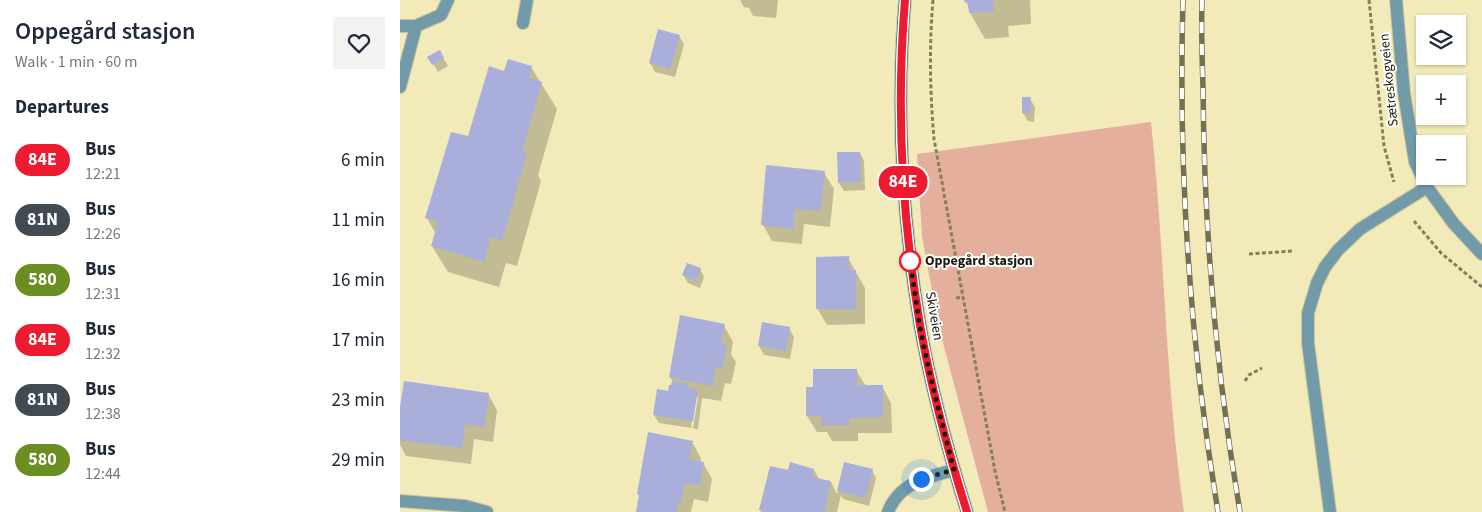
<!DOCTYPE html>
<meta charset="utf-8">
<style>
:root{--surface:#fff;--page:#f2f2f3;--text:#1f2937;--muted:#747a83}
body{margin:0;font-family:"Source Sans 3",sans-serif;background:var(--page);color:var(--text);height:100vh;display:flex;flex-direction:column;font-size:19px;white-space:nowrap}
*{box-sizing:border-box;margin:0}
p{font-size:16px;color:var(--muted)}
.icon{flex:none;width:28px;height:28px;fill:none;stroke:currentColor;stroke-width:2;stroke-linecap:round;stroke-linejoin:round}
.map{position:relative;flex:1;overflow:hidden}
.side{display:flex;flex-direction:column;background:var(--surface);width:400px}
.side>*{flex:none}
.badge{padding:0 10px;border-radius:16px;font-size:18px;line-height:32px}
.tools{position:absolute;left:1016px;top:15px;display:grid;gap:10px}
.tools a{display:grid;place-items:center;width:50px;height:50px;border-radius:0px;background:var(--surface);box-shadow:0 1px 4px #0004;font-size:25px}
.you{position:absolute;width:25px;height:25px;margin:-12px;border:4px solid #fff;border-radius:50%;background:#1a73e8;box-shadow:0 0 0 8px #1a73e833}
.map>.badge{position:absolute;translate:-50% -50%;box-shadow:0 0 0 2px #fff}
h2{padding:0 15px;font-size:19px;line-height:45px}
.round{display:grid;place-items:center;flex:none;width:52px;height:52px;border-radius:0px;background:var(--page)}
.summary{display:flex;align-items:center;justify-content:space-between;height:85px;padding:0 15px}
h1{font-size:24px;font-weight:600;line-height:38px}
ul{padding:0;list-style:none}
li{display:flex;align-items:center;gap:15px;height:60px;padding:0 15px}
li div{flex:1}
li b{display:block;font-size:19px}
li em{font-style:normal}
li .badge{min-width:55px;font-weight:700;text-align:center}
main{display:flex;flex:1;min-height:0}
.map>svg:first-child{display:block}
</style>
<main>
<section class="side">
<div class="summary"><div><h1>Oppegård stasjon</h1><p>Walk · 1 min · 60 m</p></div><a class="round"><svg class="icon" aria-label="heart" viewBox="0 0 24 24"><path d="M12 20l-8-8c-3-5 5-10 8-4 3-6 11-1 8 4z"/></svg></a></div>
<h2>Departures</h2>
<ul>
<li><span class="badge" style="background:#ed1b2f;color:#fff">84E</span><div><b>Bus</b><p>12:21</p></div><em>6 min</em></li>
<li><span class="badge" style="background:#424a52;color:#fff">81N</span><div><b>Bus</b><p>12:26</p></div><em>11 min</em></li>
<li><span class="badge" style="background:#6b8e23;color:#fff">580</span><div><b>Bus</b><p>12:31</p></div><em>16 min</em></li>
<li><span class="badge" style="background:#ed1b2f;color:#fff">84E</span><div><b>Bus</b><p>12:32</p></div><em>17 min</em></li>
<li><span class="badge" style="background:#424a52;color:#fff">81N</span><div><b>Bus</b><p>12:38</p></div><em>23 min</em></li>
<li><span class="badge" style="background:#6b8e23;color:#fff">580</span><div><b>Bus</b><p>12:44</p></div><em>29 min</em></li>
</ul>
</section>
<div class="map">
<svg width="1082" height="512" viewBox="0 0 1082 512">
<rect width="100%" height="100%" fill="#f2ebb9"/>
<!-- green -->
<path fill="#e4b09d" d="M 751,122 C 765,252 765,383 784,512 L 588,512 L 538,324 L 522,236 L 517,154 Z"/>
<!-- shadow -->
<path fill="#0003" fill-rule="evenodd" d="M 340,0 L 378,0 L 376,18 L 353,16 L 349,8 L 344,7 Z
M 566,0 L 630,0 L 631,24 L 608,26 L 609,37 L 585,39 L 570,13 Z
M 279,36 L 284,44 L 275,77 L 255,72 L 250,63 Z
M 39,51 L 48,66 L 38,72 L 29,57 Z
M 131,67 L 157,109 L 138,175 L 141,181 L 117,266 L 106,263 L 99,287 L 48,272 L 32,246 L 36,234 L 27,218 L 105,72 Z
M 630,99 L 635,107 L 634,122 L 628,121 L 623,113 Z
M 460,153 L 464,161 L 465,190 L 444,191 L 439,183 Z
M 424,173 L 434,189 L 430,227 L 404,224 L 402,244 L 372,241 L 363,225 Z
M 448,258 L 465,288 L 465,324 L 427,325 L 417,308 Z
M 300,269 L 304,277 L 300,288 L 288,283 L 283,275 Z
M 363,324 L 389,328 L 394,337 L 390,359 L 364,355 L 359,346 Z
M 324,326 L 333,342 L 331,354 L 336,362 L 331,384 L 325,383 L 321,401 L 302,398 L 298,429 L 259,423 L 254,415 L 272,387 L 273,382 L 270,377 ZM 296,397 L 298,397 L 293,428 L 291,427 Z
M 456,370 L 466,386 L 482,386 L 491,403 L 492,433 L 458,433 L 458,441 L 432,441 L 427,432 L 417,432 L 407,416 L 414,388 Z
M 88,394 L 97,410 L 93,442 L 74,439 L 71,464 L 6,456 L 0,445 L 0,416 Z
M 292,442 L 301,458 L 300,463 L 303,463 L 312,479 L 308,502 L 294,499 L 291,512 L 237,512 L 240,497 L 238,494 Z
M 445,463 L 472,470 L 476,478 L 469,506 L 443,499 L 441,495 L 437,512 L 361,512 L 360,510 L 389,472 L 414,470 L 419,479 L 431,482 L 437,494 Z"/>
<!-- building -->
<path fill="#a9aedb" d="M 564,0 L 593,0 L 594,11 L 569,13 L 568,2 L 565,3 Z
M 258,29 L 280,35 L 270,69 L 249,63 Z
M 40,50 L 44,58 L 32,65 L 27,57 Z
M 108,59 L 132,66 L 129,78 L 142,82 L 122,152 L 127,153 L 102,241 L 91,237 L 84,262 L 31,246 L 38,222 L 25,218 L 51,132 L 68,136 L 89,66 L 104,71 Z
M 622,97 L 631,97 L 630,114 L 622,113 Z
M 437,152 L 460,152 L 461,182 L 438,183 Z
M 366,165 L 425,171 L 421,211 L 395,209 L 393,229 L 361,225 Z
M 449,256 L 449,270 L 456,270 L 456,309 L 416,309 L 416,257 Z
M 287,263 L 301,268 L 296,281 L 282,275 Z
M 280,315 L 325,324 L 321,344 L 327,345 L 322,368 L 316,367 L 313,386 L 269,377 Z
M 362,322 L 390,327 L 386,351 L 358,346 Z
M 413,369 L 457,369 L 457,385 L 483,385 L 483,417 L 449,418 L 449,425 L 421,425 L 421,416 L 406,416 L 406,387 L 413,387 Z
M 4,381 L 89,393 L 84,427 L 65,424 L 62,448 L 0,440 L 0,407 Z
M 272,381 L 288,384 L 288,388 L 298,390 L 293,421 L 253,415 L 257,389 L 268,391 L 269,385 L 271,385 Z
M 248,432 L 293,441 L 289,459 L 304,462 L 299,486 L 285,483 L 281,502 L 278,502 L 277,512 L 236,512 L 239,495 L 237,494 Z
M 390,462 L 414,469 L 412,477 L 431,481 L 424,512 L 367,512 L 359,510 L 370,466 L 388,470 Z
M 444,462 L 473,469 L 465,498 L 437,491 Z"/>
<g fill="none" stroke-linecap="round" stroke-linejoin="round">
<defs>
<path id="lane" d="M 123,23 L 127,0
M 930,512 L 908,343 L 908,313 L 917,283 L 925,267 L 938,250 L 960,229 L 1027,187"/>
<path id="street" d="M 996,0 L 1004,93 L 1015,162 L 1027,187 L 1054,224 L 1082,254
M 0,26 L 16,26 L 41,15 L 48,0
M 0,87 L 16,26
M 0,501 L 65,506 L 87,512
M 488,512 C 499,483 527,477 554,470"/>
<path id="primary" d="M 505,0 C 496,108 502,218 520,325 C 531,388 548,451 567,512"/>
</defs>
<!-- lane casing -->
<use href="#lane" stroke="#ccc599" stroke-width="14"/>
<!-- street casing -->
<use href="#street" stroke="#ccc599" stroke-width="14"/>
<!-- primary casing -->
<use href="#primary" stroke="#ccc599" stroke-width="14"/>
<!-- path -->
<path stroke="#837e5c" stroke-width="3" stroke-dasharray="4 2.5" stroke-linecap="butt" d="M 533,0 C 529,47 530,92 534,139 L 595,471 L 605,512
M 969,0 L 984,146 L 994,182
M 1014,221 L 1041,253 L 1082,287
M 849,254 L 893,251
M 556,298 L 563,297
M 845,381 L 849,375 L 862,368"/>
<!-- lane -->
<use href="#lane" stroke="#729ba9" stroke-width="12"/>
<!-- street -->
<use href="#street" stroke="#729ba9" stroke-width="12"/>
<!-- primary -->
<use href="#primary" stroke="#08586b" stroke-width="12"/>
<defs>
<path id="rail" d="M 783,0 C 778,171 790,343 818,512
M 802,0 C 801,29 802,58 803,87 C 804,229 816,372 840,512"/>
</defs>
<!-- rail casing -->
<use href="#rail" stroke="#757051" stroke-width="5.5"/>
<!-- rail -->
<use href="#rail" stroke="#fff" stroke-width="4" stroke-dasharray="11" stroke-linecap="butt"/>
</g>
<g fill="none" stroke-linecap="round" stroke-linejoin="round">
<defs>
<path id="line" d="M 505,0 C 496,108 502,218 520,325 C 531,388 548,451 567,512"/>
</defs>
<!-- line casing -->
<use href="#line" stroke="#fff" stroke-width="11"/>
<!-- line -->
<use href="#line" stroke="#ed1b2f" stroke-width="8"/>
<!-- walk -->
<path stroke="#1d1a08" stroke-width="5" stroke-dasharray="0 9" d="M 510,261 L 509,255 C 513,279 516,303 520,327 C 529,375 542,423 554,470 L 521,479"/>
</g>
<!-- markers -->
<circle fill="#fff" stroke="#ed1b2f" stroke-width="2.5" cx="510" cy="261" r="10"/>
<g text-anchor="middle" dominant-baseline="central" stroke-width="4" stroke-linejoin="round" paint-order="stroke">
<!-- street labels -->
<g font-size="14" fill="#1d1a08" stroke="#fff">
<text transform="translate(989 80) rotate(-96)">Sætreskogveien</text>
<text transform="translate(534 316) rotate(80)">Skiveien</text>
</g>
<!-- stop labels -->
<g font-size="14" font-weight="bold" fill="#1d1a08" stroke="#fff" text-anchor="start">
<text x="525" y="261">Oppegård stasjon</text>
</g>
</g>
</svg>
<div class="tools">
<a><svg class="icon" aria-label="layers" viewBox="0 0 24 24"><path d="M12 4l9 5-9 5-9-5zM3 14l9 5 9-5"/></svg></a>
<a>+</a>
<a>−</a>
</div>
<div class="you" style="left:521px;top:479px"></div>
<b class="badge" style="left:503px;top:182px;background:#ed1b2f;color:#fff">84E</b>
</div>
</main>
